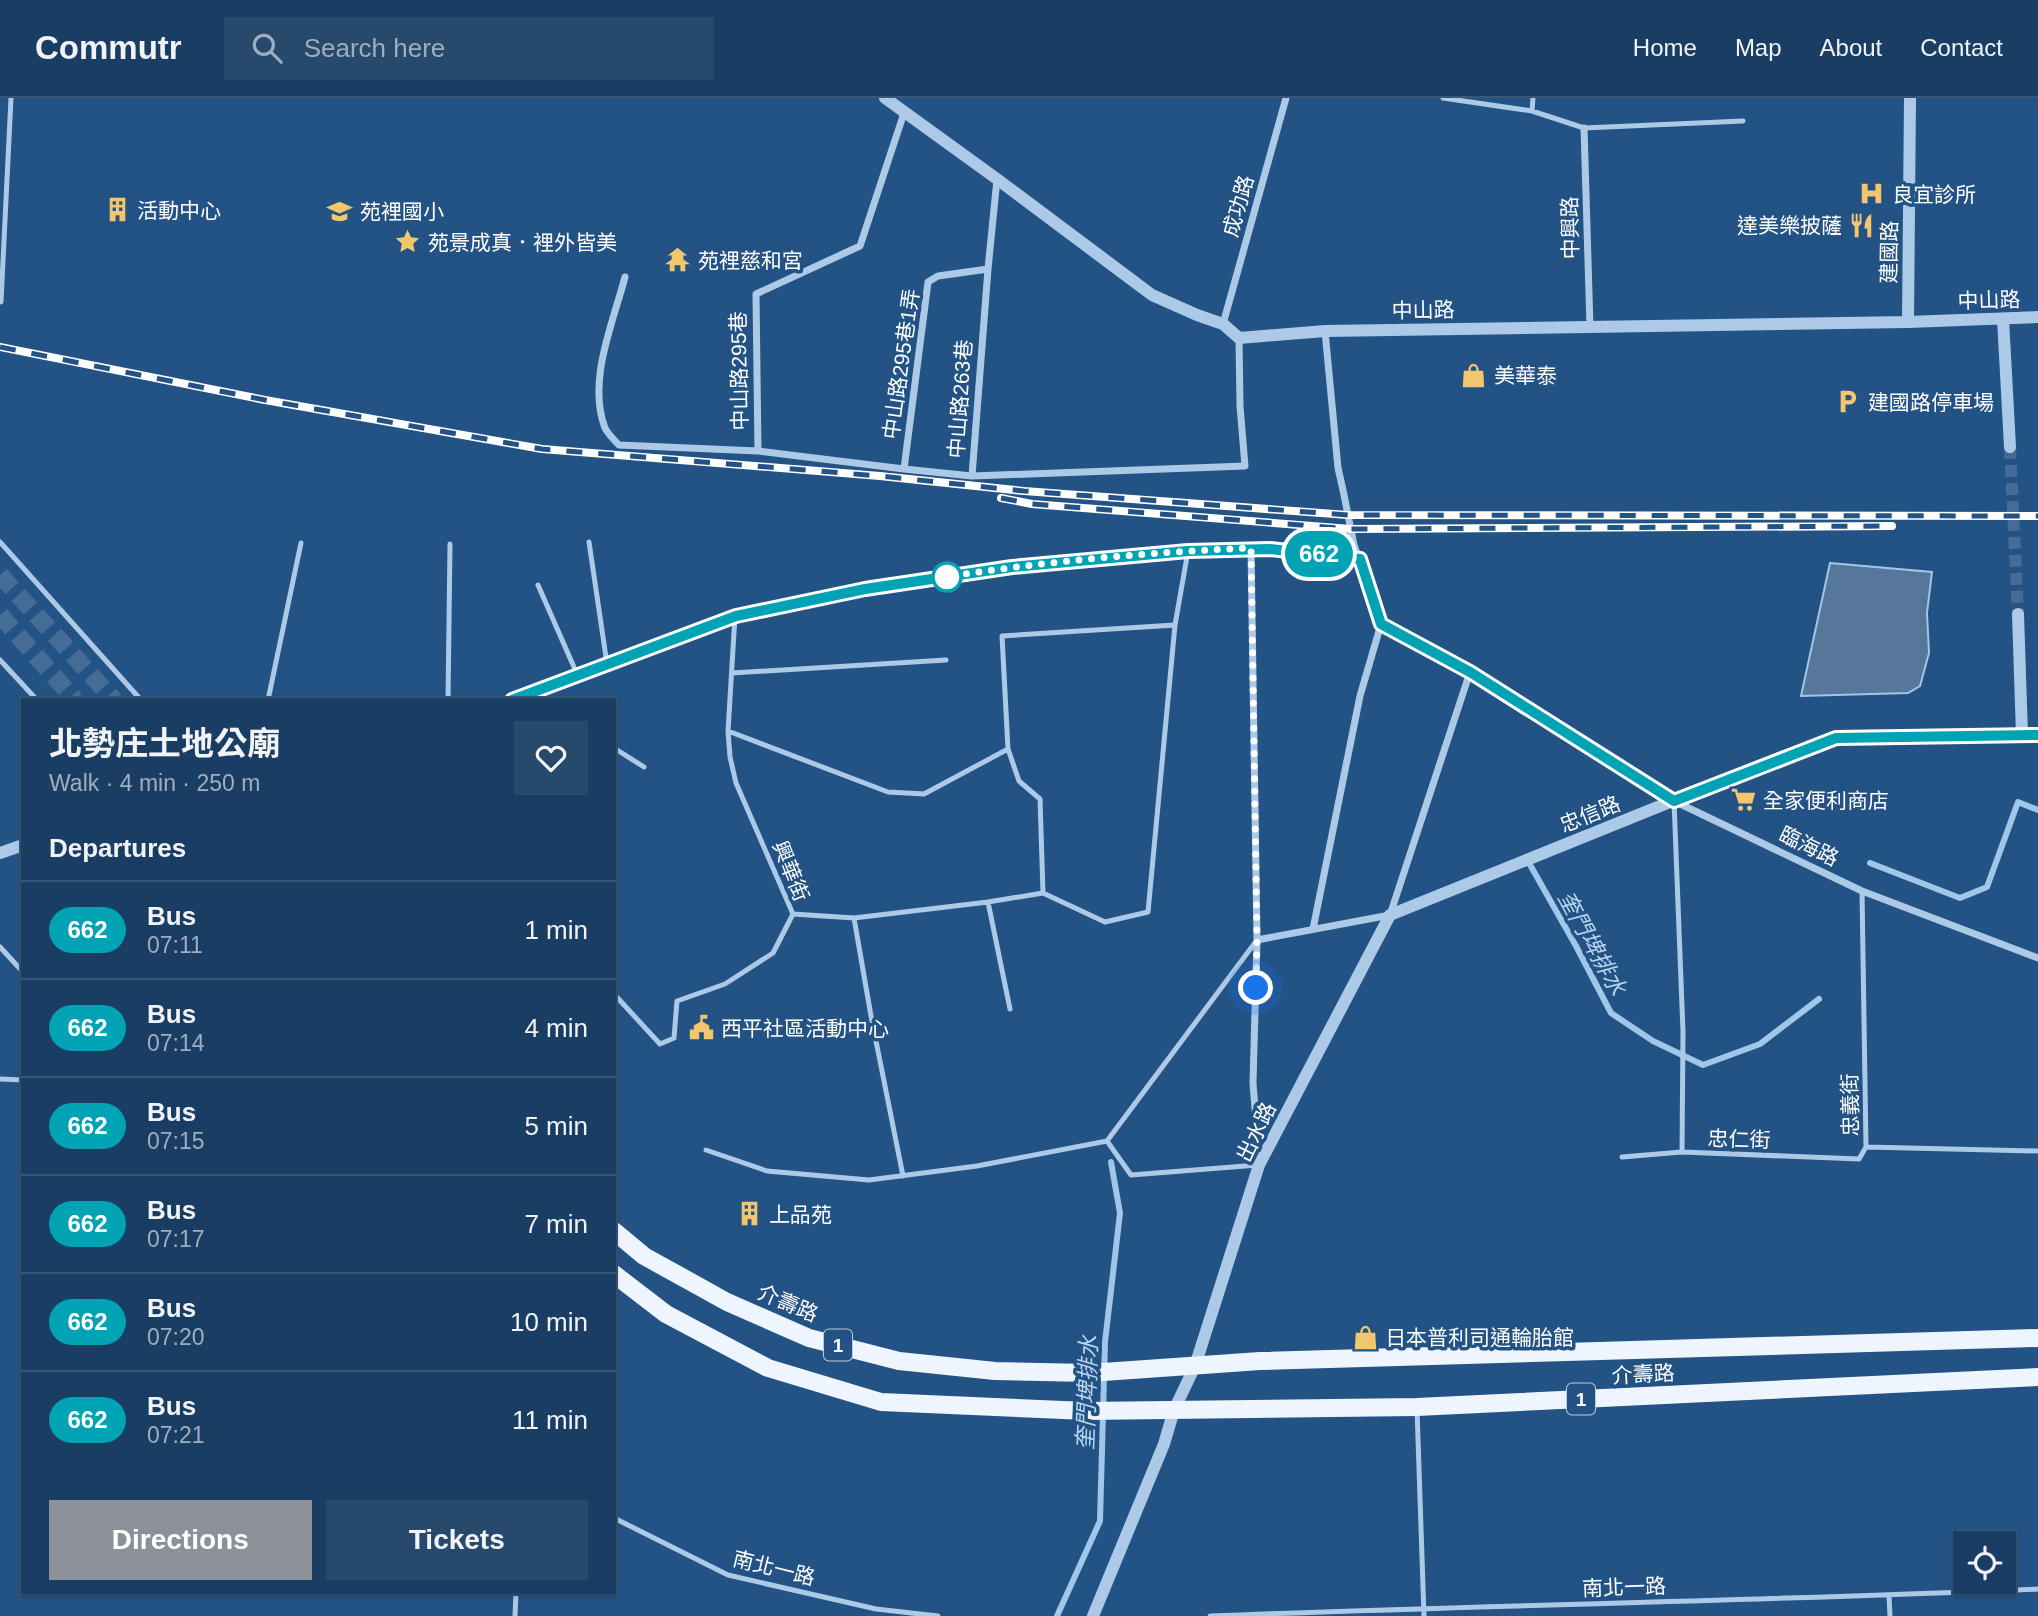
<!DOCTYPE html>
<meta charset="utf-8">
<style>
:root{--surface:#1a3e63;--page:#27496c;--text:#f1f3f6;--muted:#9faebe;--line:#385778;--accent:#8c9099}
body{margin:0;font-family:Helvetica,"Noto Sans TC",sans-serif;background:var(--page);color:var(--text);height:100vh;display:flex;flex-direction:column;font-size:26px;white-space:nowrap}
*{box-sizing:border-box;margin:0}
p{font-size:23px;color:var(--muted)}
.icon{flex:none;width:38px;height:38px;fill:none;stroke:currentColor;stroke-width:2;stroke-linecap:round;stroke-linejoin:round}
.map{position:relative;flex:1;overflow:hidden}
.panel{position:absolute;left:21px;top:600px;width:595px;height:896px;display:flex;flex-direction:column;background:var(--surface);border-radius:0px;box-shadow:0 2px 5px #0004,0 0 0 2px var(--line)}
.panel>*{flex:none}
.badge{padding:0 14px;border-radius:23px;font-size:24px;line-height:46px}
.tools{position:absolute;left:1953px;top:1433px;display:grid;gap:14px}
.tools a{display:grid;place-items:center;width:63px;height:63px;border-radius:0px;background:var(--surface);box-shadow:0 2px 5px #0004,0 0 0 2px var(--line);font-size:35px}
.you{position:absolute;width:35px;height:35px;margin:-18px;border:5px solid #fff;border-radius:50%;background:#1a73e8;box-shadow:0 0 0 10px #1a73e833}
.map>.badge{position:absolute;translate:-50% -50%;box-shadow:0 0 0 4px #fff}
h2{padding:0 28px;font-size:26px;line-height:63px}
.round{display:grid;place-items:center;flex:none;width:74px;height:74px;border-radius:0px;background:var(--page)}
.head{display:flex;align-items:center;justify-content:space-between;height:119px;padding:0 28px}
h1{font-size:33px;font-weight:700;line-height:52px}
.cta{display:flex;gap:14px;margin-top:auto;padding:14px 28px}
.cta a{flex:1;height:80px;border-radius:0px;background:var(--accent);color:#fff;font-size:28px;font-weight:700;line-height:80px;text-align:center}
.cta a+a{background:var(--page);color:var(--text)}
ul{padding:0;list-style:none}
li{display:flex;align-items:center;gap:21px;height:98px;padding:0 28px;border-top:2px solid var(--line)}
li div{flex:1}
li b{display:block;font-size:26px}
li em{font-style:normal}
li .badge{min-width:77px;font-weight:700;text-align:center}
header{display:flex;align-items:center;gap:42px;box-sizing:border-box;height:98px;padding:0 35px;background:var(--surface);border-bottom:2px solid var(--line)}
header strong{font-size:33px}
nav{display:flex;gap:38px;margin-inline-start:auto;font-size:24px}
.search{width:490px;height:63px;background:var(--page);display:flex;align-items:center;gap:18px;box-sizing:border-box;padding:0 24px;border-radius:0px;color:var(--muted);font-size:26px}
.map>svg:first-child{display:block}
</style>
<header>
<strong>Commutr</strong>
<div class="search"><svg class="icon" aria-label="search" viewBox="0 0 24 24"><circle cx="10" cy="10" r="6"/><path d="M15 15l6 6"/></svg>Search here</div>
<nav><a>Home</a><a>Map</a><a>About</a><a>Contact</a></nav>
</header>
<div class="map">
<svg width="2038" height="1518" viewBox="0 0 2038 1518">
<rect width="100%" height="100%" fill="#235284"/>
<!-- water -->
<path fill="#56779a" stroke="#a0c6e9" stroke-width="2" d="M 1830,465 L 1932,474 L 1927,515 L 1929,555 L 1920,588 L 1908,595 L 1801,598 Z"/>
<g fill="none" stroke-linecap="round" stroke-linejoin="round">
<!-- stream -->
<path stroke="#a0c6e9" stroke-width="6" d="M 1529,765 L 1576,848 L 1611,915 L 1653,943 L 1703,967 L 1760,946 L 1819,901
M 1870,765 L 1960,800 L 1987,789 L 2018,704 L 2038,712
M 1057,1518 L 1100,1423 L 1105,1244 L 1120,1115 L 1111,1064"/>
<!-- tertiary-tunnel -->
<path stroke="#446c96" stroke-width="12" stroke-dasharray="12 6" stroke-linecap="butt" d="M 2010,349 L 2018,516"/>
<!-- primary-tunnel -->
<path stroke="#446c96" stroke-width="18" stroke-dasharray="18 9" stroke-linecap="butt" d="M 0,477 L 114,602
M 0,517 L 75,602"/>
<!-- service -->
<path stroke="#accae8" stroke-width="5" d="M 1443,0 L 1532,13 L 1533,0
M 1532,13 L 1584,30 L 1743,23
M 1,204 L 11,0
M 0,444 L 141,602
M 589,444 L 607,566
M 538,487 L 577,576
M 0,562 L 37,602
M 732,575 L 946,562
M 528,595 L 540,602
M 268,602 L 301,445
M 448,602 L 450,446
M 728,633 L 888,694 L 924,696 L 1008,651
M 614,650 L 644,669
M 1674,703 L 1683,934 L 1682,1054 L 1859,1061 L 1866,1049
M 1862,793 L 1866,1049 L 2038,1053
M 1043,795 L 1040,701 L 1019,683 L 1008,651 L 1002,538 L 1175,527
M 988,804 L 1010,911
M 793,816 L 854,820 L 988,804 L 1043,795 L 1105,824 L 1148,814 L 1175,527 L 1188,453
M 854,820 L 871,918 L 903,1078
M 1257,842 L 1107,1043 L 1131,1077 L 1258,1067
M 0,849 L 23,874
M 614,896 L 660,946 L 674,940 L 677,903 L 725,886 L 773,855 L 793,816 L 736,685 L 730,659 L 728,633 L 735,518
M 0,981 L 23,982
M 706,1052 L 767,1073 L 869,1082 L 977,1068 L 1107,1043
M 1622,1059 L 1682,1054
M 1417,1311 L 1424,1518
M 614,1420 L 728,1477 L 876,1511 L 938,1518
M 1889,1498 L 1890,1518
M 515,1518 L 516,1494
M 1210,1518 C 1486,1507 1762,1503 2038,1491"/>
<!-- minor -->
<path stroke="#accae8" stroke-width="7" d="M 1584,30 L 1590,229
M 997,81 L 988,171 L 972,378 L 1245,368 L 1240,308 L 1239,240
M 625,179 C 613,225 587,283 605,330 C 608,336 614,342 619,347 L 758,353 L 904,371 L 972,378
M 1223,226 L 1286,0
M 1325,233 L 1338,370 L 1343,392 L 1354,447 L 1381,526 L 1470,574 L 1674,703 L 1862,793 L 2038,860
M 758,353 L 756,196 L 860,148 L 904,15
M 904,371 L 928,184 L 938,178 L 988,171
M 1251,450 L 1257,842 L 1253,985 L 1259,1063
M 512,602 L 735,518 L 865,491 L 1012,469 L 1188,453 L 1251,450 L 1288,452 L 1360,461
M 2022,637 L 2038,637
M 1313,831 L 1360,598 L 1381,526
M 1257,842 L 1390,817 L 1470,574"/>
<!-- tertiary -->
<path stroke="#accae8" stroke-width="12" d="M 885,0 L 997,81 L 1152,197 L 1197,217 L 1223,226 L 1239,240 L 1325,233 L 1908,224 L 2038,219
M 2003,221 L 2010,349
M 1908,224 L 1910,0
M 0,755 L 23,747
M 1093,1518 L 1164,1346 L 1174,1312 L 1195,1268 L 1259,1067 L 1390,817 L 1779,660 L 1836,640 L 2022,637 L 2018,516"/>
<!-- primary -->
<path stroke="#eef5fe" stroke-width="18" d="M 614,1133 L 644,1158 L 727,1204 L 809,1240 L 899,1263 L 995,1273 L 1089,1275 L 1260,1263 L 2038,1240
M 614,1176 L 666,1216 L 768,1270 L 881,1304 L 1087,1313 L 1417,1309 L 2038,1279"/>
<defs>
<path id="rail" d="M 0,249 L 265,302 L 542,351 L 880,378 L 1024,393 L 1348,417 L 2038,418
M 1001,400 L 1032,406 L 1351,431 L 1892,428"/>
</defs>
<!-- rail casing -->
<use href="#rail" stroke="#fff" stroke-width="8"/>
<!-- rail -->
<use href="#rail" stroke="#235284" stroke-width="5" stroke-dasharray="16" stroke-linecap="butt"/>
</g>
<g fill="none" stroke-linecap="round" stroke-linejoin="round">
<defs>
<path id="line" d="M 512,602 L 736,518 L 865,491 L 1012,469 L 1188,453 L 1270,451 L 1360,461 L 1381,526 L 1470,574 L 1674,703 L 1836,640 L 2038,637"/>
</defs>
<!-- line casing -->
<use href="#line" stroke="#fff" stroke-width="16"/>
<!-- line -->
<use href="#line" stroke="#00a3b4" stroke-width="10"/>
<!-- walk -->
<path stroke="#fff" stroke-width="7" stroke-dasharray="0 12.6" d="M 947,479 L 938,480 C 1042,464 1147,454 1251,450 L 1257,842 L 1256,890"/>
</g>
<!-- icons -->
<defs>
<symbol id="hospital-bare" viewBox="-9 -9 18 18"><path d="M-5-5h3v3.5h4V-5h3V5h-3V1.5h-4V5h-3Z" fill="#f3c66e" stroke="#235284" stroke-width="2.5" paint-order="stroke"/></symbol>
<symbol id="building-bare" viewBox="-9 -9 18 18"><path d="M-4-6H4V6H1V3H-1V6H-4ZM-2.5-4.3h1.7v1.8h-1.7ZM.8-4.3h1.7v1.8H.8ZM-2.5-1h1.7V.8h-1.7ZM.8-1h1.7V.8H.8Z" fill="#f3c66e" stroke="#235284" stroke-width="2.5" paint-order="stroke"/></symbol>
<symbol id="school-bare" viewBox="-9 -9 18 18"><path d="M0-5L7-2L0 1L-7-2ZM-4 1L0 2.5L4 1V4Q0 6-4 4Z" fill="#f3c66e" stroke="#235284" stroke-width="2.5" paint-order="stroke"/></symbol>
<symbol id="restaurant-bare" viewBox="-9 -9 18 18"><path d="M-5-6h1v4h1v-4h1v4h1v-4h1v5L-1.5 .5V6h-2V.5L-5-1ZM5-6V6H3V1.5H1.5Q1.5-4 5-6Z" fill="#f3c66e" stroke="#235284" stroke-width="2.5" paint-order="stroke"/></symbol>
<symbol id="sight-bare" viewBox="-9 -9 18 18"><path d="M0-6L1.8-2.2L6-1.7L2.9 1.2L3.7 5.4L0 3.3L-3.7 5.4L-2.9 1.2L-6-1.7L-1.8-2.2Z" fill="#f3c66e" stroke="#235284" stroke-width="2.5" paint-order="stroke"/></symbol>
<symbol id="temple-bare" viewBox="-9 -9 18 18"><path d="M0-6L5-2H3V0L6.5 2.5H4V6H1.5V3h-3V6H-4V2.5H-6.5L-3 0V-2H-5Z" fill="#f3c66e" stroke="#235284" stroke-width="2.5" paint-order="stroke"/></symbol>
<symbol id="shop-bare" viewBox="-9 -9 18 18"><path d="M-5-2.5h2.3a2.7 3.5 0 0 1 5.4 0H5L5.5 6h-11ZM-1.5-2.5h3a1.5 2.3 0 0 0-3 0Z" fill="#f3c66e" stroke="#235284" stroke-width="2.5" paint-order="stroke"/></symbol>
<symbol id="parking-bare" viewBox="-9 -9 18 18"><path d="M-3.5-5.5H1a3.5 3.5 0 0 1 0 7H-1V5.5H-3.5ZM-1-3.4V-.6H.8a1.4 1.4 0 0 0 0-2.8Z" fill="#f3c66e" stroke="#235284" stroke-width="2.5" paint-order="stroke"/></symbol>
<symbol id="supermarket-bare" viewBox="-9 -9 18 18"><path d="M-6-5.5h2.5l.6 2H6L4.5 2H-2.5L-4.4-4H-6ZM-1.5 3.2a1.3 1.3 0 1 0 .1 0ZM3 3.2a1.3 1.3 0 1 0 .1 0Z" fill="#f3c66e" stroke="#235284" stroke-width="2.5" paint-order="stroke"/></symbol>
<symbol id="civic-bare" viewBox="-9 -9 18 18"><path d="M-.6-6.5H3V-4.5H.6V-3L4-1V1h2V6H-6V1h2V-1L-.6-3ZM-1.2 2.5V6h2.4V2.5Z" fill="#f3c66e" stroke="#235284" stroke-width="2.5" paint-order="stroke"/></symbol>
</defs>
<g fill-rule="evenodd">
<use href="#hospital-bare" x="1854" y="78" width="35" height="35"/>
<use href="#building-bare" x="100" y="94" width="35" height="35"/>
<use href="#school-bare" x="322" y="96" width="35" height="35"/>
<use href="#restaurant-bare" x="1844" y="110" width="35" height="35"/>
<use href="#sight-bare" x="390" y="126" width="35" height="35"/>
<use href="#temple-bare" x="660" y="144" width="35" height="35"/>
<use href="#shop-bare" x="1456" y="260" width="35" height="35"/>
<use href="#parking-bare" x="1830" y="286" width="35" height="35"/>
<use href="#supermarket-bare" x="1726" y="684" width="35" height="35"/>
<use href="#civic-bare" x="684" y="912" width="35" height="35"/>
<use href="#building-bare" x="732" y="1098" width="35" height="35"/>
<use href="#shop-bare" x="1348" y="1222" width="35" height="35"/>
</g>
<!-- markers -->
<circle fill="#fff" stroke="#00a3b4" stroke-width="3.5" cx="947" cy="479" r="14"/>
<g text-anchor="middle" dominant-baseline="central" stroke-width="7" stroke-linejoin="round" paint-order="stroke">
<!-- shield labels -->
<g fill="#235284" stroke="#bdcbda" stroke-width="2">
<rect x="824" y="1231.5" width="28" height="31" rx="5"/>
<rect x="1567" y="1285.5" width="28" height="31" rx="5"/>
</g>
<g font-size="19" font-weight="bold" fill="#fff">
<text x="838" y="1247">1</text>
<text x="1581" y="1301">1</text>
</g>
<!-- poi labels -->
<g font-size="21" fill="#fff" stroke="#235284" text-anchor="start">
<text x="1892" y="96">良宜診所</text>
<text x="137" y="112">活動中心</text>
<text x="360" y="113">苑裡國小</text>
<text x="1842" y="127" text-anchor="end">達美樂披薩</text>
<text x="428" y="144">苑景成真．裡外皆美</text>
<text x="698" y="162">苑裡慈和宮</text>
<text x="1494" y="277">美華泰</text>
<text x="1868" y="304">建國路停車場</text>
<text x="1763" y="702">全家便利商店</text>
<text x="721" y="930">西平社區活動中心</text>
<text x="769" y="1116">上品苑</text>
<text x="1385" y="1239">日本普利司通輪胎館</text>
</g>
<!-- street labels -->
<g font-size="21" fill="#fff" stroke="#235284">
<text transform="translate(1238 108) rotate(-74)">成功路</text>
<text transform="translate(1570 130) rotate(-91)">中興路</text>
<text transform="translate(1889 154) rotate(-89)">建國路</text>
<text transform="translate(1989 202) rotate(-2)">中山路</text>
<text transform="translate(1423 212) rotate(-1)">中山路</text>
<text transform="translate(901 266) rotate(-82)">中山路295巷1弄</text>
<text transform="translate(739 273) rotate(-91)">中山路295巷</text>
<text transform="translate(960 301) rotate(-86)">中山路263巷</text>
<text transform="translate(1590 716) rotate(-22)">忠信路</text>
<text transform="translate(1809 748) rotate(26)">臨海路</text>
<text transform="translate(791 773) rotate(68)">興華街</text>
<text transform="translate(1850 1007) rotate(-91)">忠義街</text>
<text transform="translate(1256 1034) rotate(-64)">出水路</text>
<text transform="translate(1739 1041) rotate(2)">忠仁街</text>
<text transform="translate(788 1205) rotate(23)">介壽路</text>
<text transform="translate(1643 1276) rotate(-3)">介壽路</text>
<text transform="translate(774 1470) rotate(14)">南北一路</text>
<text transform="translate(1624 1489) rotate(-2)">南北一路</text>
</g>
<!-- water labels -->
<g font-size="23" font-style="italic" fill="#b7d4f0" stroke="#235284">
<text transform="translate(1592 845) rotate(61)">奎門埤排水</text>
<text transform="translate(1087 1295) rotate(-88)">奎門埤排水</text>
</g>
</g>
</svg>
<div class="tools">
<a><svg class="icon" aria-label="locate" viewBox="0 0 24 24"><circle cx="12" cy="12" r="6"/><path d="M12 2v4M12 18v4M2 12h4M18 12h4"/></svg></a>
</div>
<div class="you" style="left:1256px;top:890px"></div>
<b class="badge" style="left:1319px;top:456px;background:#00a3b4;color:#fff">662</b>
<section class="panel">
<div class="head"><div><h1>北勢庄土地公廟</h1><p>Walk · 4 min · 250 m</p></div><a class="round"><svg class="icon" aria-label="heart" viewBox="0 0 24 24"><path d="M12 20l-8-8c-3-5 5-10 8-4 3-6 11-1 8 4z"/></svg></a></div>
<h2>Departures</h2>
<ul>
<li><span class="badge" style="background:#00a3b4;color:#fff">662</span><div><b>Bus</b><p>07:11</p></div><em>1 min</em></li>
<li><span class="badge" style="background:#00a3b4;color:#fff">662</span><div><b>Bus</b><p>07:14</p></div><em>4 min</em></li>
<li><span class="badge" style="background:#00a3b4;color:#fff">662</span><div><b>Bus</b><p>07:15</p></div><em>5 min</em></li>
<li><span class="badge" style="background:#00a3b4;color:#fff">662</span><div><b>Bus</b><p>07:17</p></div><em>7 min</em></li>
<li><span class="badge" style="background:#00a3b4;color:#fff">662</span><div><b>Bus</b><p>07:20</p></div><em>10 min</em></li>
<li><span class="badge" style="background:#00a3b4;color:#fff">662</span><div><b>Bus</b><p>07:21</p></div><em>11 min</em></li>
</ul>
<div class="cta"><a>Directions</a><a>Tickets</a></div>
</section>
</div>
